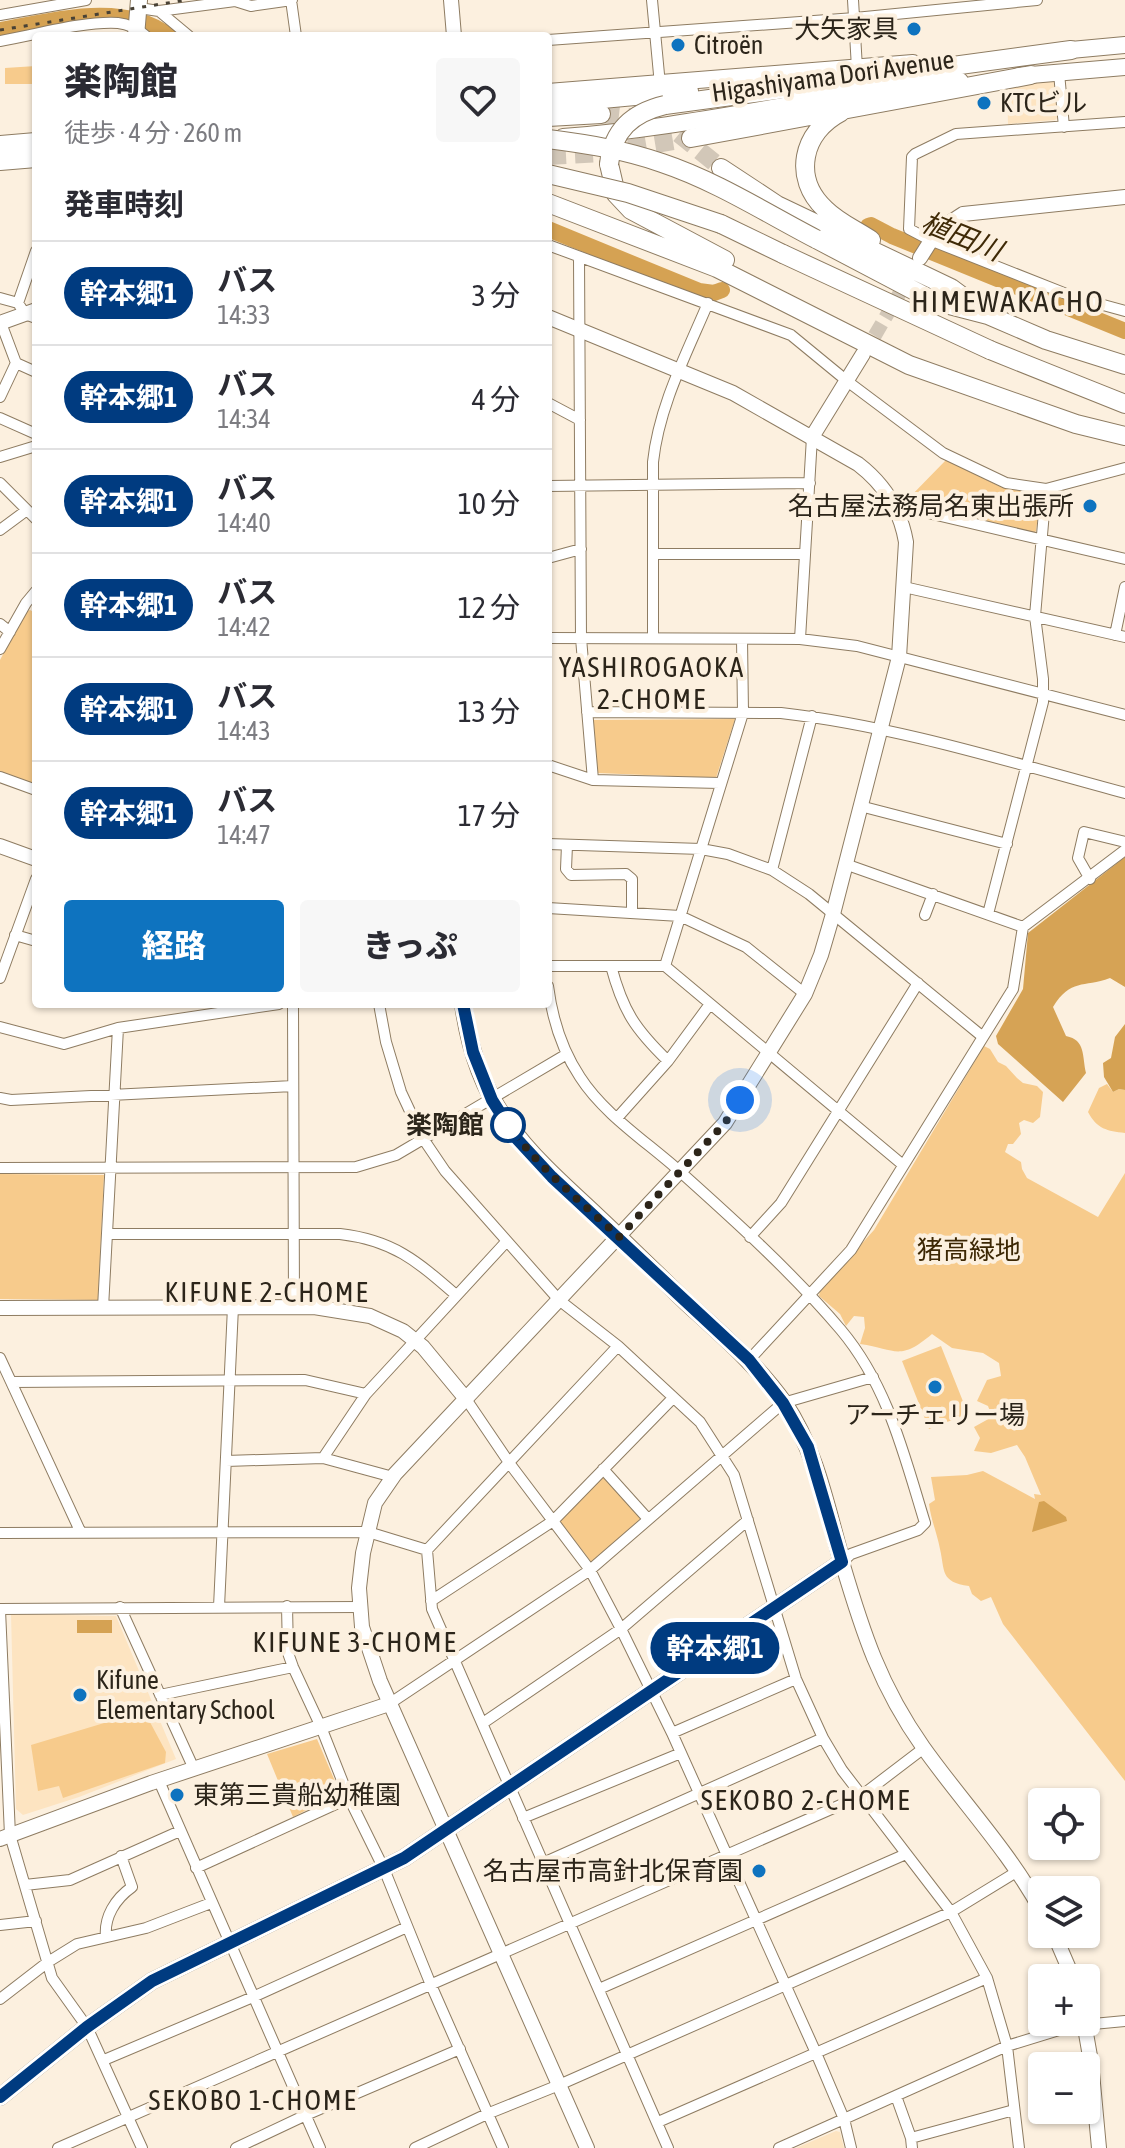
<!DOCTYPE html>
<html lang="ja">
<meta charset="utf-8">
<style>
:root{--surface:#fff;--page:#f7f7f7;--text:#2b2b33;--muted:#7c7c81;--line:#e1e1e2;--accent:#0e73bf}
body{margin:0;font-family:"Asap Condensed","Noto Sans JP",sans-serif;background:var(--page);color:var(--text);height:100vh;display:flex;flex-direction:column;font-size:30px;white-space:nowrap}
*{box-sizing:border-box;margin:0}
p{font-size:26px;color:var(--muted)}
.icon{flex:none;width:44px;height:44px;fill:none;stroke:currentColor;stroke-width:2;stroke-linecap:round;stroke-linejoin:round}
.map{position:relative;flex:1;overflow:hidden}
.drawer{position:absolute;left:32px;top:32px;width:520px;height:976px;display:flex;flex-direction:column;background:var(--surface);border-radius:8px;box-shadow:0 2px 6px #0004}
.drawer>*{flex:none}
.badge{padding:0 16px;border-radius:26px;font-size:28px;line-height:52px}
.tools{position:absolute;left:1028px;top:1788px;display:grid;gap:16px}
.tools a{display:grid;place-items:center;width:72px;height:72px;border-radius:8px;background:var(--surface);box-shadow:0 2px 6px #0004;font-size:40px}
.you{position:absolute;width:40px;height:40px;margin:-20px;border:6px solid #fff;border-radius:50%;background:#1a73e8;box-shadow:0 0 0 12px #1a73e833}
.map>.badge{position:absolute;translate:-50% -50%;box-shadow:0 0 0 4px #fff}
h2{padding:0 32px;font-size:30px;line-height:72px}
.round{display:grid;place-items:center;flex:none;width:84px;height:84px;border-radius:8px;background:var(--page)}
.overview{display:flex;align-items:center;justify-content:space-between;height:136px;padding:0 32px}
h1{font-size:38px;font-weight:800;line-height:60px}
.cta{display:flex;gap:16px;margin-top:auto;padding:16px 32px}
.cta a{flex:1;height:92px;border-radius:8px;background:var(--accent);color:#fff;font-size:32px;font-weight:800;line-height:92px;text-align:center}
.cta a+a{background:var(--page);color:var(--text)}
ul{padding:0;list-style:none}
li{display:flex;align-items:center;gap:24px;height:104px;padding:0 32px;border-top:2px solid var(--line)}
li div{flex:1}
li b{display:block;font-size:30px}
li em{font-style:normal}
li .badge{min-width:88px;font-weight:700;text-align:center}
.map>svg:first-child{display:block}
</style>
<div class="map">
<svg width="1125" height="2148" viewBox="0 0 1125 2148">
<rect width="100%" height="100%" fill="#fcf0df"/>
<!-- built -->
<path fill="#fde4c1" d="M 1051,80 L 1054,82 L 1058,117 L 1055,120 L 1008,124 L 1007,85 Z
M 11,1614 L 116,1616 L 176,1759 L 79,1797 L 23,1815 L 16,1809 Z
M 836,2131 L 840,2132 L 844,2148 L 796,2148 Z"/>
<!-- green -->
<path fill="#f7cb8c" d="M 36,66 L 36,84 L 5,84 L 5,68 Z
M 946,460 L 999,486 L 1037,491 L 1041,494 L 1036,531 L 1032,534 L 906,506 L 905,502 Z
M 30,610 L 36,613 L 36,785 L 0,772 L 0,660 L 25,612 Z
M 735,719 L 716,778 L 598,773 L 593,720 Z
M 984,1046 L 990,1049 L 998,1062 L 1006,1066 L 1017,1078 L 1023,1083 L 1037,1086 L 1043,1092 L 1040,1117 L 1033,1123 L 1024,1120 L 1019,1123 L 1021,1134 L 1013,1144 L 1008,1144 L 1005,1152 L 1021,1162 L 1022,1169 L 1027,1178 L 1098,1217 L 1125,1173 L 1125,1781 L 1003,1624 L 991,1597 L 981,1601 L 972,1594 L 969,1586 C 940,1582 945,1571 940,1549 C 937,1533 931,1520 929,1504 L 935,1500 L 931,1477 L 967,1475 L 983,1471 L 1035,1499 L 1034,1494 L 1041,1495 L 1025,1457 L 1017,1445 L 991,1453 L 974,1451 L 980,1438 L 974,1427 L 992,1417 L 988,1406 L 977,1401 L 987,1380 L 1001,1376 L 999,1363 L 983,1353 L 952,1348 L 932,1334 C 899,1362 896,1349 860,1344 L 865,1328 L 864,1317 L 854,1316 L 846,1326 L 840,1314 L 819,1296 L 820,1290 L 874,1230 Z
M 1107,1084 L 1113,1092 L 1119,1089 L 1125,1090 L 1125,1133 C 1107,1131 1097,1129 1088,1112 L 1099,1088 Z
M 0,1174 L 104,1175 L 98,1300 L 0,1299 Z
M 941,1346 L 968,1414 L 929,1429 L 902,1361 Z
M 603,1477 L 641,1518 L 592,1563 L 559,1520 Z
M 144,1711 L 166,1752 L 165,1763 L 63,1798 L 59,1786 L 38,1791 L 31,1745 Z
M 317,1739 L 340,1793 L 293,1817 L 267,1754 Z"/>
<!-- forest -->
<path fill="#d6a355" d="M 1125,857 L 1125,987 L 1110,978 C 1083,988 1071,978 1053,1007 L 1066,1036 C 1086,1040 1082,1056 1086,1073 L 1063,1102 L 998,1044 L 996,1036 L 1023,989 L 1028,933 Z"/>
<!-- water -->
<path fill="#d5a253" d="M 1125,1024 L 1125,1090 L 1119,1089 L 1113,1092 L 1104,1077 L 1103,1063 L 1111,1058 L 1115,1037 Z
M 1044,1501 L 1066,1517 L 1067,1521 L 1032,1532 L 1039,1502 Z
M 77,1620 L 112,1620 L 112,1633 L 77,1633 Z"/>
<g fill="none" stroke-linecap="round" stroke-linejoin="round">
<!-- river -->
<path stroke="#d5a253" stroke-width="16" d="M 0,30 C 53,21 123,0 169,36
M 868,226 L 871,225 L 892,236 L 1125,331
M 548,229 L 699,291 L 714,293 L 722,290"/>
<!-- secondary-tunnel -->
<path stroke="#d2c7b8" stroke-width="14" stroke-dasharray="14 7" stroke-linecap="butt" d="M 864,354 L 908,279"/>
<!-- highway-tunnel -->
<path stroke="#d2c7b8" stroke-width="18" stroke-dasharray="18 9" stroke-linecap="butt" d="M 601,114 L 645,119
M 679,134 L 721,168
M 548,156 L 602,153 L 691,138"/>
<defs>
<path id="street" d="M 291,0 L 296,36
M 652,0 L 660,85
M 853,0 L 857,68
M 139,8 L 159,11 L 235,1 L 251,6 L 292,0
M 159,11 L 189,36
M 0,15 L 86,0
M 548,40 L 855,18 L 1037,0
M 0,41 C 36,35 82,21 118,23 C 129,24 138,29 146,36
M 1059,73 L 1064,127
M 1125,122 L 956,134 L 915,154 L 912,157 L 909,229 L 930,240 L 1074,297 L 1125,311
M 548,245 L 791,335 L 847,381 L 943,453 L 1006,483 L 1046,489 L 1125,468
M 0,298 L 18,303 L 25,314 L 36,318
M 18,303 L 36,251
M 16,363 L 36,372
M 0,397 L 16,363 L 1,323
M 548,403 L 580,420
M 0,418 L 36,434
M 0,457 L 36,446
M 0,483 L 36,519
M 548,486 L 810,483
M 897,511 L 911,509 L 1125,559
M 0,530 L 27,510
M 653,554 L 805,554
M 548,558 L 581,549
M 904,587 L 1125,637
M 0,624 L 10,632
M 1115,635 L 1125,587
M 548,638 L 800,639 L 857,646 L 1125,715
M 653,638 L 653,462 C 659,406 686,355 708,303
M 800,639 L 812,437
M 0,649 L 26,603 L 36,591
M 587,712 L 781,713 C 896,726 1013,763 1125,793
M 548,765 L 593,780 L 581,638 L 579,257
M 0,777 L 36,790
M 593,780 L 720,783
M 860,806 L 1007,844
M 548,844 L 701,849 L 728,854 L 772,870 L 809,894 L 983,1037 L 1013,989 L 1023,927 L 1125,850
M 567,845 L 566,869 L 571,875 L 626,874 L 632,879 L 632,913
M 845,864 L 1023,927
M 772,870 L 812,716
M 1090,879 L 1078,858 L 1084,832 L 1125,842
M 548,908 L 680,916 L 746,947 L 805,994
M 988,914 L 1043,702 L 1043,679 L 1035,616 L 1046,489
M 925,915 L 933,894
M 15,935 L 36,941
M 548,966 L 665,966 L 903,1165
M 611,966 C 623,1011 635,1029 668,1061
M 665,966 L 743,713 L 742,639
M 0,978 L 36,879
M 548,986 C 552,1017 562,1050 580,1077 C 603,1113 644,1140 676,1168 C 733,1219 792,1272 841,1330 C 888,1386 904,1455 925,1523 L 918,1530 L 851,1554 L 842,1562
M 293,1004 L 294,1307
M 379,1004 L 386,1042 L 401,1092 L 422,1137 L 445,1171 L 559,1300 L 618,1346 L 700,1422 L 734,1475 L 796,1679 L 823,1738 L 842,1770 L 951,1912 L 987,1978 L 1007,2046 L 1019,2148
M 0,1027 L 64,1044 L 118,1028 L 279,1004
M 0,1098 L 11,1100 L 293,1086
M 618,1117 L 668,1061 L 710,1004
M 0,1168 L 356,1167 L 396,1155 L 567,1054
M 108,1234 L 340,1234 C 393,1240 417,1261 456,1295
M 750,1237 L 781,1203 L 918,983
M 103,1308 L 118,1028
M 618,1346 L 427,1550 L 432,1609 L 668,2148
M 0,1358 L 81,1533
M 749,1360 L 851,1250 L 983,1037
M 11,1382 L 305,1380 L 366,1394
M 466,1399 L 510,1464 L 590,1570 L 621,1629 L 672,1733 L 816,2053 L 844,2119 L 851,2148
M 323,1458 L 366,1394 L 506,1242
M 226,1461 L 323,1458 L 393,1477
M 603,1469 L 648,1519
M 0,1533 L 368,1532 L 427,1550
M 431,1601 L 553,1521 L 673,1398
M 287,1606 L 288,1653 L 293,1667 L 321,1727 L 349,1798 L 384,1869 L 431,1985 L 503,2148
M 120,1607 L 194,1769
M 219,1607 L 233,1307
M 0,1609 L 360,1607
M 0,1610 L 10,1835 L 52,1978 L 87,2027 L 142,2148
M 160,1695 L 293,1667
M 389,1704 L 590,1570 L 783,1403 L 873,1377
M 483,1723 L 621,1629 L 748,1520
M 672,1733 L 796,1679
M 159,1781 L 320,2148
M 523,1818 L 681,1753
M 543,1863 L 823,1738
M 196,1868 L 349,1798
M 25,1885 L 70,1880 L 180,1831
M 0,1925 L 36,1921
M 106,1937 C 104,1917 115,1899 132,1887 L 121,1856
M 599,1989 L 906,1854
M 0,1999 L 48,1962 L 77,1944 L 146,1928 L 211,1903
M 104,2060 L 253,1997 L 407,1927
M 896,2096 L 911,2138 L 912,2148
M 658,2122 L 987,1978
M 911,2138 L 1014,2110
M 58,2148 L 861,1796 L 924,1748
M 236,2148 L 306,2115 L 460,2049
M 415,2148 L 487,2114 L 559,2085 L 951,1912 L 1018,1871
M 779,2148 L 1007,2046 L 1072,2026 L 1125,2021"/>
<path id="secondary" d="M 451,0 L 454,36
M 920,258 L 937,231 L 963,214 L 1125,197
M 548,317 L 733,393 L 858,464 C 884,484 900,508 906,542 L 899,657 L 833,914 L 821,955 L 805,994 L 725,1123 L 395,1474 L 375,1503 L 363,1553 L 359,1588 L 362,1627 L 380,1681 L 587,2148
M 0,323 L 36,310
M 812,437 L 863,354
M 0,846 L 36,859
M 0,1308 L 314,1307 L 370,1316 L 403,1331 L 423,1347 L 466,1399
M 842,1562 C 863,1633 880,1686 923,1747 C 962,1802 1010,1852 1042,1912
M 0,1839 L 151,1783 L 389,1704
M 1054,1934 L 1073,1978
M 1084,2022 L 1091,2062 L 1099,2148"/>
<path id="primary" d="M 136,36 L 139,0
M 1060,51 L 1125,45
M 1019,76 L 1125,67
M 548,92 L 913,63
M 563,137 C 697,127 827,93 960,81
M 0,2097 L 87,2027 L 152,1981 L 404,1858 L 842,1562 C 827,1509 816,1450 784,1403 C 757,1365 721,1334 687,1303 C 656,1273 626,1243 595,1214 C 523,1148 477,1106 463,1004"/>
<path id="highway" d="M 548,104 L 689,91
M 665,105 L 1071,50
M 841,112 C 802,132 792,178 825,209 C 838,222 856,230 871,240
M 548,117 L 601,114
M 691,138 L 1031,75
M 0,145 L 36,142
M 0,161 L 36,158
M 609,164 L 616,194 L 631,210 L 725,260
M 721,168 L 777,205 L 951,288 L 978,308
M 548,203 L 717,268 L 909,365 L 1076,424 L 1125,436
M 721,224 L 783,254
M 816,239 L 934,301 L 988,315 L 1046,340 L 1125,365
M 990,350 L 1125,404"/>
</defs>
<!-- street casing -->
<use href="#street" stroke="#8e7c62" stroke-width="12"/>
<!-- secondary casing -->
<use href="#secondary" stroke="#8e7c62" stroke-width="16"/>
<!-- primary casing -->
<use href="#primary" stroke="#8e7c62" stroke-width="18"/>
<!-- highway casing -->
<use href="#highway" stroke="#8e7c62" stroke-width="20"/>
<!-- street -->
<use href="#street" stroke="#fff" stroke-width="10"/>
<!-- secondary -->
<use href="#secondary" stroke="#fff" stroke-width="14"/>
<!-- primary -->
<use href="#primary" stroke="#fff" stroke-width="16"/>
<!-- highway -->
<use href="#highway" stroke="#fff" stroke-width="18"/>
<!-- rail -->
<path stroke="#484135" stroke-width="3" stroke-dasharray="4 8" stroke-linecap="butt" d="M 0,30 L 186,0"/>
<defs>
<path id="highway-bridge" d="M 548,139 C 587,144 625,150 662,163 C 716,181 766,213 816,239
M 609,164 C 613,130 632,113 665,105
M 548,174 L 628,193 L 721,224
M 783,254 L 990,350"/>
</defs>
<!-- highway-bridge casing -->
<use href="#highway-bridge" stroke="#8e7c62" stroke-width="20" stroke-linecap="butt"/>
<!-- highway-bridge -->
<use href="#highway-bridge" stroke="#fff" stroke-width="18"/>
</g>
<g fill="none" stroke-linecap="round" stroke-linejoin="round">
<defs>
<path id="line" d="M 0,2097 L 87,2027 L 152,1981 L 404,1858 L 842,1562 L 808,1447 L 783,1403 L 749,1360 L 552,1177 L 516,1138 L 492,1100 L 473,1052 L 463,1004"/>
</defs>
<!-- line casing -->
<use href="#line" stroke="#fff" stroke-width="18"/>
<!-- line -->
<use href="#line" stroke="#003b80" stroke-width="12"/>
<!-- walk -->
<path stroke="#2c251a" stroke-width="8" stroke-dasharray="0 14.4" d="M 508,1125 L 504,1119 C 535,1165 579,1200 619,1237 L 725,1123 L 740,1100"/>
</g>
<!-- markers -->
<g fill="#0e73bf" stroke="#fcf0df" stroke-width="3">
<circle cx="914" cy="29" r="8"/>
<circle cx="678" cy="45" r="8"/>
<circle cx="984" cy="103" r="8"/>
<circle cx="1090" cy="506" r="8"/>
<circle cx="935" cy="1387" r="8"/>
<circle cx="80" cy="1695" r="8"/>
<circle cx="177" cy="1795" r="8"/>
<circle cx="759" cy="1871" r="8"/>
</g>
<circle fill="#fff" stroke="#003b80" stroke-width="4" cx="508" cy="1125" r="16"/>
<g text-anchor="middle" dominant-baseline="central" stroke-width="8" stroke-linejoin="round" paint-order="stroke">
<!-- poi labels -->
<g font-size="26" fill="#2c251a" stroke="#fcf0df" text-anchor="start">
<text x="898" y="29" text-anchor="end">大矢家具</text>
<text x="694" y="45">Citroën</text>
<text x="1000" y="103">KTCビル</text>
<text x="1074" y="506" text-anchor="end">名古屋法務局名東出張所</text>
<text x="935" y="1415" text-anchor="middle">アーチェリー場</text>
<text x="96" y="1680">Kifune<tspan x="96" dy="30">Elementary School</tspan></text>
<text x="193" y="1795">東第三貴船幼稚園</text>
<text x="743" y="1871" text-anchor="end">名古屋市高針北保育園</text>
</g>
<!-- street labels -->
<g font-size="26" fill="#2c251a" stroke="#fcf0df">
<text transform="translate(833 76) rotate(-8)">Higashiyama Dori Avenue</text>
</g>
<!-- stop labels -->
<g font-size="26" font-weight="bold" fill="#2c251a" stroke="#fcf0df" text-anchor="end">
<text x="484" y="1125">楽陶館</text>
</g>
<!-- park labels -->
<g font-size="26" fill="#3c2704" stroke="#fcf0df">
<text x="969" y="1250">猪高緑地</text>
</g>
<!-- water labels -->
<g font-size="28" font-style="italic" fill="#3f2a07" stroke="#fcf0df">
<text transform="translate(962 236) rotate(22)">植田川</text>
</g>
<!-- neighbourhood labels -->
<g font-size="28" letter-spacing="2" fill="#2c251a" stroke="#fcf0df">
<text x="652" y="667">YASHIROGAOKA<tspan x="652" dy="32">2-CHOME</tspan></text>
<text x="267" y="1292">KIFUNE 2-CHOME</text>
<text x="355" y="1642">KIFUNE 3-CHOME</text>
<text x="806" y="1800">SEKOBO 2-CHOME</text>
<text x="253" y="2100">SEKOBO 1-CHOME</text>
</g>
<!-- quarter labels -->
<g font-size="30" letter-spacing="2" fill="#2c251a" stroke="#fcf0df">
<text x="1008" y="301">HIMEWAKACHO</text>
</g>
</g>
</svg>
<div class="tools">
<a><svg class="icon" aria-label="locate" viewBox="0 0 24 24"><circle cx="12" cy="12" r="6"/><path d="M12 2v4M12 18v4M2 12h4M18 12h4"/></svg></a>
<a><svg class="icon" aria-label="layers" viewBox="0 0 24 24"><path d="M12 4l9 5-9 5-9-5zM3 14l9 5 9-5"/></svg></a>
<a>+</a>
<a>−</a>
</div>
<div class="you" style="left:740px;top:1100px"></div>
<b class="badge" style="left:715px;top:1648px;background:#003b80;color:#fff">幹本郷1</b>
<section class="drawer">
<div class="overview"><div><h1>楽陶館</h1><p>徒歩 · 4 分 · 260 m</p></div><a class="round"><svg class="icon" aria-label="heart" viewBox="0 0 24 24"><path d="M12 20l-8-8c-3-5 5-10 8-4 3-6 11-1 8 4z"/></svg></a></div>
<h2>発車時刻</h2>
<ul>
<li><span class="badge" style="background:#003b80;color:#fff">幹本郷1</span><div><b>バス</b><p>14:33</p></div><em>3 分</em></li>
<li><span class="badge" style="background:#003b80;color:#fff">幹本郷1</span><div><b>バス</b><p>14:34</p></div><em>4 分</em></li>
<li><span class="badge" style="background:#003b80;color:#fff">幹本郷1</span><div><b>バス</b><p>14:40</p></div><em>10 分</em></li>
<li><span class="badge" style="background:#003b80;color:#fff">幹本郷1</span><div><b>バス</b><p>14:42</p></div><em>12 分</em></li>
<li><span class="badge" style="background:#003b80;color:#fff">幹本郷1</span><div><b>バス</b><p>14:43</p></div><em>13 分</em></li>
<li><span class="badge" style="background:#003b80;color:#fff">幹本郷1</span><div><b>バス</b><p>14:47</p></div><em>17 分</em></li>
</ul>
<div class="cta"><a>経路</a><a>きっぷ</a></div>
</section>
</div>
